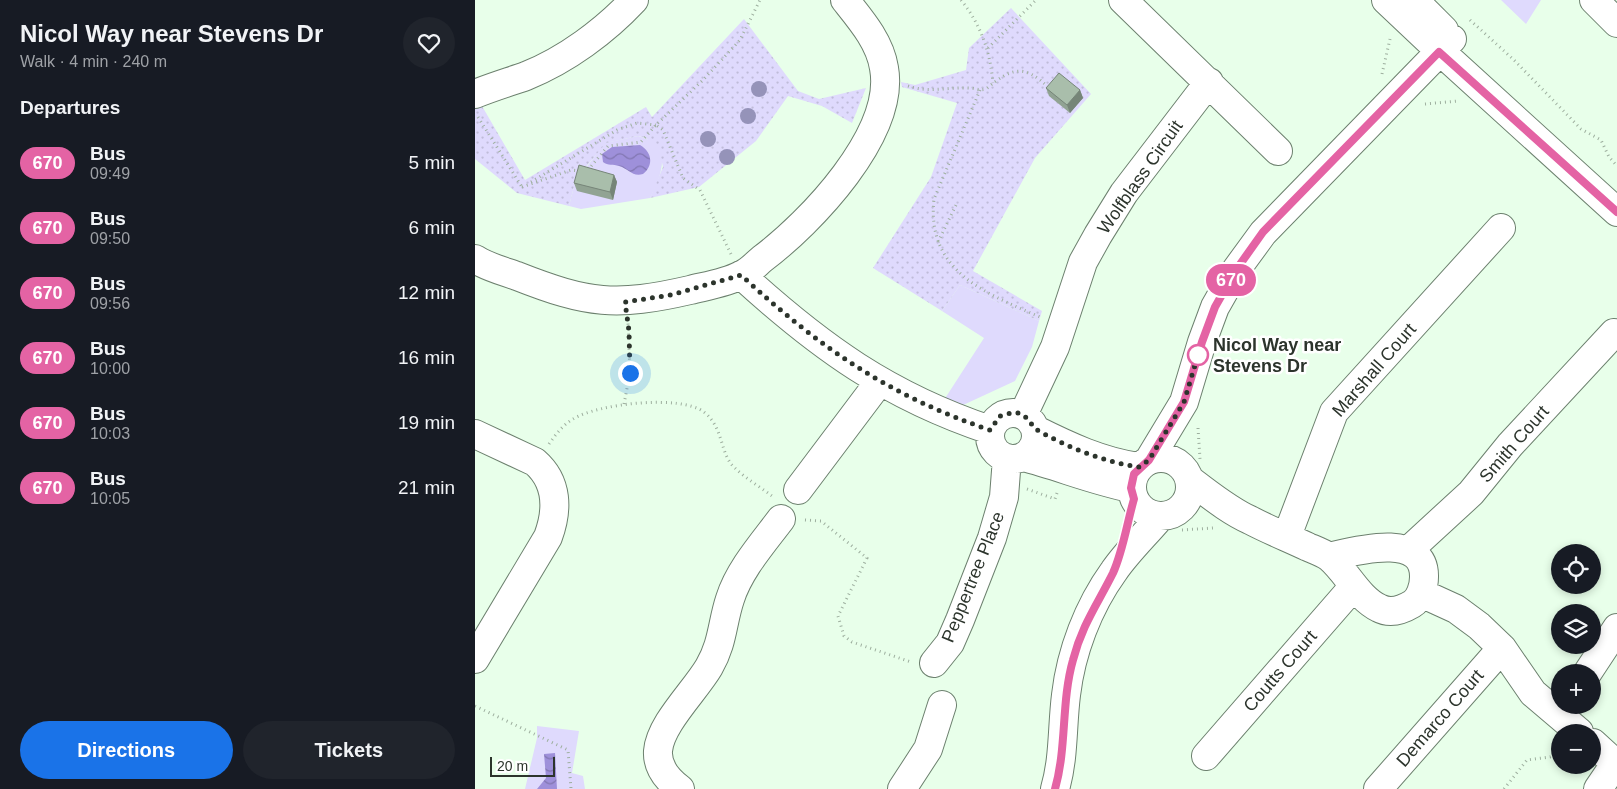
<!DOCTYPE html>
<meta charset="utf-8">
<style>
:root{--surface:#171b24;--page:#20242c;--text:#f1f3f6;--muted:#9ea1a6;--accent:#1a73e8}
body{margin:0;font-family:Helvetica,sans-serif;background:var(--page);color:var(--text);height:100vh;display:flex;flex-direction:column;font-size:19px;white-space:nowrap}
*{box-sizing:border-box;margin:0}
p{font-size:16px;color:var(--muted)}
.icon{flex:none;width:28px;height:28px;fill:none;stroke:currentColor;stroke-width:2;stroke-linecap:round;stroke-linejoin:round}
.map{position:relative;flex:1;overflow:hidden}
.details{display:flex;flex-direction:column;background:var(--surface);width:475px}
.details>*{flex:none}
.badge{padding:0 10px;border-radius:16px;font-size:18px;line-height:32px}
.tools{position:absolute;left:1076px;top:544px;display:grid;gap:10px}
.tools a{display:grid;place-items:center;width:50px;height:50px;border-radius:50%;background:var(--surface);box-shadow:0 2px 8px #0003;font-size:25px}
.scale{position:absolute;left:15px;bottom:12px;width:65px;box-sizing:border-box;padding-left:5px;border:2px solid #2c342c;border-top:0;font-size:14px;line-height:18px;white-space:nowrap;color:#2c342c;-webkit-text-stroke:4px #fff;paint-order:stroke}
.you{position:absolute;width:25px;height:25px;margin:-12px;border:4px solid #fff;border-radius:50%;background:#1a73e8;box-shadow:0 0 0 8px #1a73e833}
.map>.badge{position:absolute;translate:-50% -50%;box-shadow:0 0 0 2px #fff}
h2{padding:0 20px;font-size:19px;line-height:45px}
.round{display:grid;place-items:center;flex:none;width:52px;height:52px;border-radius:26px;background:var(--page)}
.head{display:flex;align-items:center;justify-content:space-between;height:85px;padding:0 20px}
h1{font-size:24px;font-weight:700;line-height:38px}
.primary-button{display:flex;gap:10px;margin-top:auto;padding:10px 20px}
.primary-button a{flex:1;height:58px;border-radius:30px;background:var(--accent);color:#fff;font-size:20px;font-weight:700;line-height:58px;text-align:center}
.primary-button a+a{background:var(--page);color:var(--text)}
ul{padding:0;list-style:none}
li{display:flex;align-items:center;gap:15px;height:65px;padding:0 20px}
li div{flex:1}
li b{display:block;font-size:19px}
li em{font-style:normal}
li .badge{min-width:55px;font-weight:700;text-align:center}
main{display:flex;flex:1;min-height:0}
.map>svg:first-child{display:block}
</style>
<main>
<section class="details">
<div class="head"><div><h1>Nicol Way near Stevens Dr</h1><p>Walk · 4 min · 240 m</p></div><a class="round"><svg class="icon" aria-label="heart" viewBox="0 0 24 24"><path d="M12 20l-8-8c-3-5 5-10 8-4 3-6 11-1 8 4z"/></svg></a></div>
<h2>Departures</h2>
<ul>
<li><span class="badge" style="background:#e463a4;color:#fff">670</span><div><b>Bus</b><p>09:49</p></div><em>5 min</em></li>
<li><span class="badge" style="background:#e463a4;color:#fff">670</span><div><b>Bus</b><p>09:50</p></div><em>6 min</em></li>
<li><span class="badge" style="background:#e463a4;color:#fff">670</span><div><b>Bus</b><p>09:56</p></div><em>12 min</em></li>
<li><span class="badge" style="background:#e463a4;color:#fff">670</span><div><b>Bus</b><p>10:00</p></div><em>16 min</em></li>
<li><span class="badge" style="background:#e463a4;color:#fff">670</span><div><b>Bus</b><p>10:03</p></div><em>19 min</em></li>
<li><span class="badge" style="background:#e463a4;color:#fff">670</span><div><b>Bus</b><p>10:05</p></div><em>21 min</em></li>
</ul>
<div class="primary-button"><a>Directions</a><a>Tickets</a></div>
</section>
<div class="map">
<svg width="1142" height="789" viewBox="0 0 1142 789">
<defs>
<pattern id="park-dots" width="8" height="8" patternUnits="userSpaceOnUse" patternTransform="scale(1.25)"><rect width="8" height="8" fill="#dfdafd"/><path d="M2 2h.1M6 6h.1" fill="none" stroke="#c0bcd9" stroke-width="1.8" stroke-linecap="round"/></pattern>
<pattern id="water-waves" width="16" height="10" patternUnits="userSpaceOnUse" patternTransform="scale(1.25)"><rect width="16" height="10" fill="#9e90da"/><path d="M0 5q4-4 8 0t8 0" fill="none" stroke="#8176b1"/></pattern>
</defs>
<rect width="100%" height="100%" fill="#e8ffea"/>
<!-- green -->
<path fill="#dfdafd" d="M 1026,0 L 1066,0 L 1051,24 Z
M 163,136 C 199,145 187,174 175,198 L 106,209 L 94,206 L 103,171 L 110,169 L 130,143 Z
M 485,285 L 564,321 L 557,347 L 540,381 L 486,406 L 469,400 L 509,338 L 467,311 Z
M 62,726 L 104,731 L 97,773 L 108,776 L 110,789 L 50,789 L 62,738 Z"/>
<!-- park -->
<path fill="url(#park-dots)" d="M 536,8 L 616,94 L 560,158 L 498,271 L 567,311 L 564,321 L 485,285 L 467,311 L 398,268 L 456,177 L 482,103 L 427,87 L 426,82 L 440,85 L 491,70 L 494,48 Z
M 269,19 L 323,91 L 344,99 L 391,88 L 377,123 L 347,106 L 313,96 L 281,141 L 224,187 L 175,198 L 188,167 L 184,150 L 171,138 L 163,136 L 131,143 L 109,169 L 103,171 L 94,206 L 42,193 L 0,159 L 0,94 L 50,180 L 171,107 L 177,117 Z"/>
<!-- water -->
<path fill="url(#water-waves)" d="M 165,145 C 177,152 179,165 168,174 C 157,177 154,169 144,166 C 138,164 133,166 128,162 L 127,154 L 137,147 Z
M 80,753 L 82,789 L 62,789 L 71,778 L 69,754 Z"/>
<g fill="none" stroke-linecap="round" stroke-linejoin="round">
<defs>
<path id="minor" d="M 648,0 L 803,151
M 911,0 L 965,51 L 1142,212
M 939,0 L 969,30
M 1119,0 L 1142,23
M 0,94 C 17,87 34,82 51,76 C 91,60 130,31 159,0
M 0,259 C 12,267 28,271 42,276 C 113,304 141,307 215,290 C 231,286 251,283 266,275 C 274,272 281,264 287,259 C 335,223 421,134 409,68 C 405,42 386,20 370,0
M 266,275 C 345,347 413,396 515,430
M515 436a23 23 0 1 1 46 0a23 23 0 1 1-46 0Z
M 548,415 L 580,347 L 608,262 L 623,235 L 649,193 L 734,82
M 561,430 C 593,446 627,462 664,467
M 0,434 L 60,462 C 83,482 83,510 73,537 L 0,659
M 548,457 C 584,466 619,481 656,488
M657 487a29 29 0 1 1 58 0a29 29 0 1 1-58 0Z
M 674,460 L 709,402 L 727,342 L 740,307 L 761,270 L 788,233 L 977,39
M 715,480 C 734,494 753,510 775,520 C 794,530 814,538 833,547 C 840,550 848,553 854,557 C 872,572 883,598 904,608 C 915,614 927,610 937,604 C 945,599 949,587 949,577 C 950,531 880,551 854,557
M 323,490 L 405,381
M 812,536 L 859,412 L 1026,228
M 934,550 L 996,493 L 1035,445 L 1139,333
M 946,593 L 981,609 L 1004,626 L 1027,648 L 1058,693 L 1104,732
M 459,663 L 475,643 L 485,620 L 517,538 L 529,497 L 532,458
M 1113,672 L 1142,628
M 1118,743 L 1142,765
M 731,756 L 879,586
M 205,789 C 193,780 182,767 183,751 C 185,724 220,691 234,667 C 248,643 247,623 255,599 C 264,570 288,543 306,519
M 427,789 L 453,749 L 467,705
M 580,789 C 589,758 587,727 591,695 C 596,652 613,607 639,571 C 652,552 670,535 686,516
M 903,789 L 1027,648
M 1123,789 L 1140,764"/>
</defs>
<!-- minor casing -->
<use href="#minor" stroke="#6c806e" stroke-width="30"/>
<!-- path -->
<path stroke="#9eaf9f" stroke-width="3" stroke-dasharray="1 4" stroke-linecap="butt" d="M 486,0 C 506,25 515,51 518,83
M 995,20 L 1039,60 L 1106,129 L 1126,140 L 1134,157 L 1142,166
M 513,48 L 561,0
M 907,74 L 915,39
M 433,86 C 454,93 473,87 494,88 C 500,88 504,91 511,89 C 536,68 549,63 574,88
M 505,90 L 459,199 C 451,271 510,293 565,317
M 950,104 L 983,101
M 3,117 L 47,187
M 113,170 L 133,146 L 166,142 L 181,125
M 56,182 L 142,130 L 162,123 L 181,125
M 47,187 L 96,170 L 106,171
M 463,242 L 481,205
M 256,254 L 225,190 L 208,178 L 188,130 L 181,125 L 228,80 L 265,40 L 285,0
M 149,404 L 155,373 L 153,323
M 723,428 L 725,459
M 74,444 C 81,434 88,425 98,419 C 122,404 205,394 229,412 C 248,427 245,451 257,465 C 268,477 284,486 297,496
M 552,489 L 580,499 L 582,493
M 330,520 L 346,521 L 392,558 L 363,616 L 369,636 L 377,642 L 436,662
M 707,530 L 738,528
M 0,706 L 93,750 L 96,789
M 1029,789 L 1052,760 L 1075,757 L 1085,753"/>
<!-- minor -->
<use href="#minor" stroke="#fff" stroke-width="28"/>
</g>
<!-- trees -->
<g fill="#9593b9">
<circle cx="284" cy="89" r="8"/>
<circle cx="273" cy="116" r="8"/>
<circle cx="233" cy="139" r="8"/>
<circle cx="252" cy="157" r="8"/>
</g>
<!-- wall -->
<path fill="#91a393" d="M 571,88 L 605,90 L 608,98 L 595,113 L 574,96 Z
M 139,175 L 142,182 L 138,200 L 102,191 L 99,183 Z"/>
<!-- shaded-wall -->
<path fill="#768578" d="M 605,90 L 608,98 L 595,113 L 592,105 Z
M 139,175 L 142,182 L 138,200 L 135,192 Z"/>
<!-- building -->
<path fill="#a9beab" stroke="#768578" d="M 584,73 L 605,90 L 592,105 L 571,88 Z
M 104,165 L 139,175 L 135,192 L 99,183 Z"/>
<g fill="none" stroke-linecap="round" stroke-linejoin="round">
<defs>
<path id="line" d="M 580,789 C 592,747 586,702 598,660 C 607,625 622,605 638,573 C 648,551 652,523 659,499 L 656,488 L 659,474 L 674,460 L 709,402 L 727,342 L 740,307 L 761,270 L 788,232 L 964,52 L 1142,212"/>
</defs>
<!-- line casing -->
<use href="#line" stroke="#fff" stroke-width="11"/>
<!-- line -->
<use href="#line" stroke="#e463a4" stroke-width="8"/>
<!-- walk -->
<path stroke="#2c342c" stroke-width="5" stroke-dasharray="0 9" d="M 155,373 L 154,331 L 150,302 L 196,295 L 266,275 C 344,347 414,396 515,430 L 525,416 L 540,412 C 557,417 554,426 564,431 C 594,448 629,462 664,467 L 674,460 L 709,402 L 723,355"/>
</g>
<!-- markers -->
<circle fill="#fff" stroke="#e463a4" stroke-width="2.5" cx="723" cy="355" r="10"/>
<g text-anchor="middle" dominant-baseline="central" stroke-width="5" stroke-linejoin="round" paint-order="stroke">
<!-- street labels -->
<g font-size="18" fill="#2c342c" stroke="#fff">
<text transform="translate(665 177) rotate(-55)">Wolfblass Circuit</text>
<text transform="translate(899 370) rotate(-49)">Marshall Court</text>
<text transform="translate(1039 444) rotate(-49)">Smith Court</text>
<text transform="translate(498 577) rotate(-68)">Peppertree Place</text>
<text transform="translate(805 671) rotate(-49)">Coutts Court</text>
<text transform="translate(965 718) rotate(-49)">Demarco Court</text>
</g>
<!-- stop labels -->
<g font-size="18" font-weight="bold" fill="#2c342c" stroke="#fff" text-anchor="start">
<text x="738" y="345">Nicol Way near<tspan x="738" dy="21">Stevens Dr</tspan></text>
</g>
</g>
</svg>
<div class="tools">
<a><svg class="icon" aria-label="locate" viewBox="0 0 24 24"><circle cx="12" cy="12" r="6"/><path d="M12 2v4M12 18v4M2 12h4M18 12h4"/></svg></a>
<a><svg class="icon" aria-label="layers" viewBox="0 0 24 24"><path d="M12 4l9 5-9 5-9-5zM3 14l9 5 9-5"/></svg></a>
<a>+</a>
<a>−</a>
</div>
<div class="scale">20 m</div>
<div class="you" style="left:155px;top:373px"></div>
<b class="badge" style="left:756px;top:280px;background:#e463a4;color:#fff">670</b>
</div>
</main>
